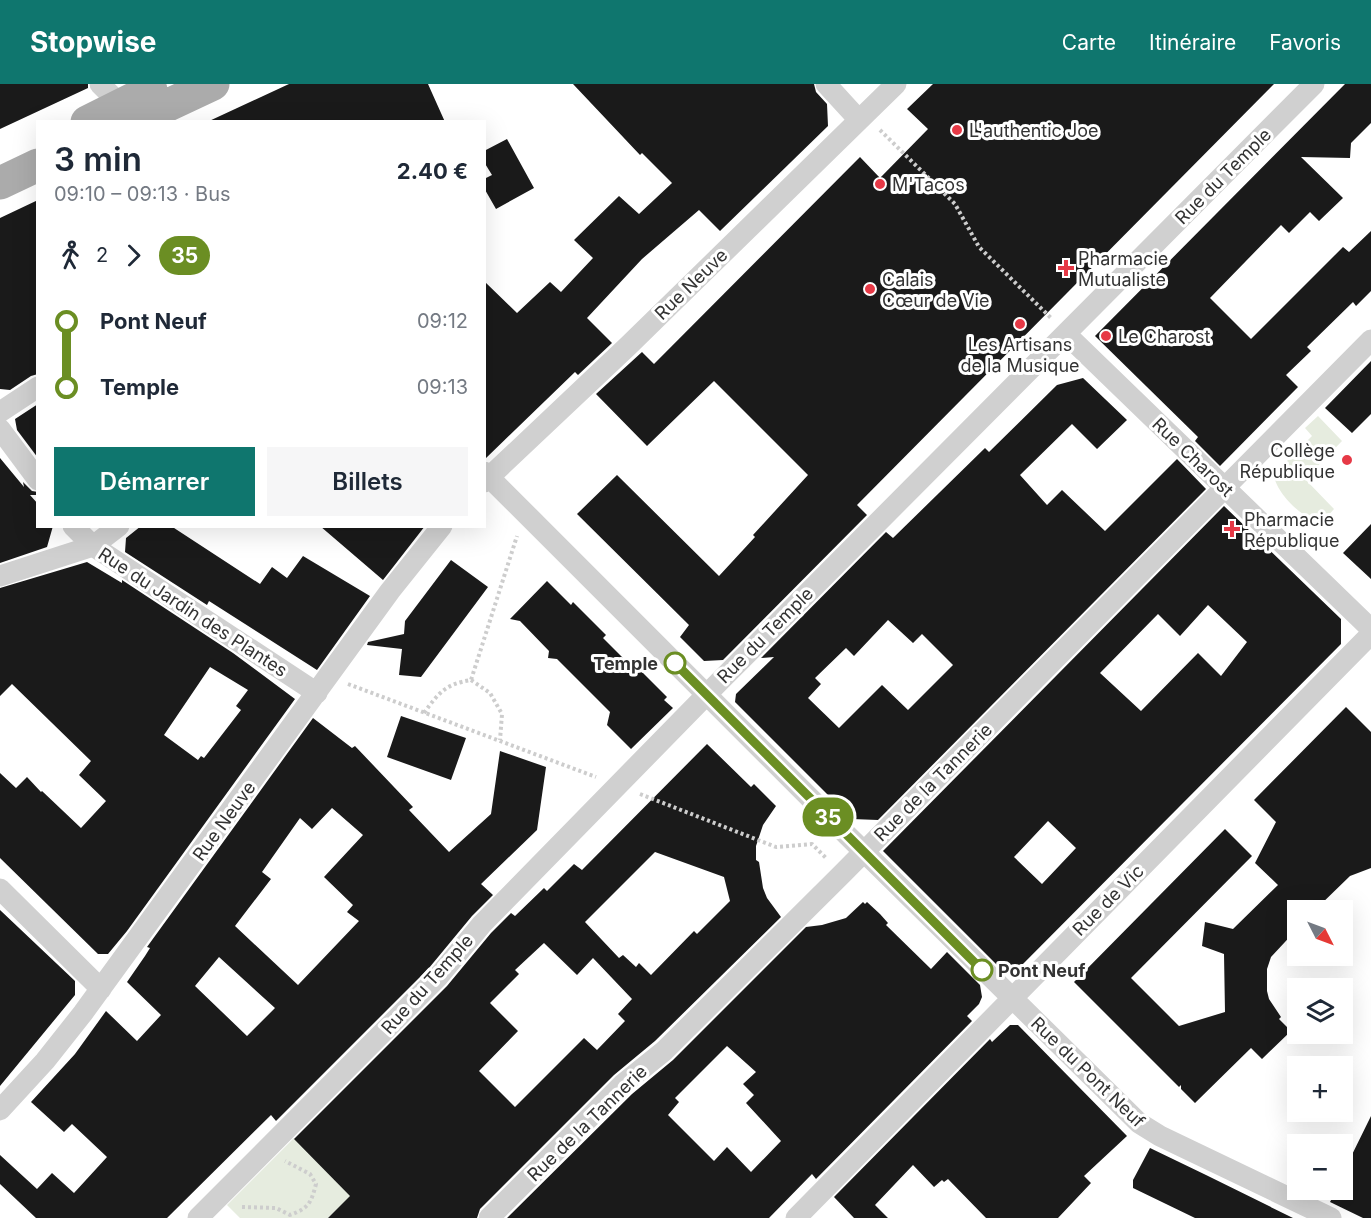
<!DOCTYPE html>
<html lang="fr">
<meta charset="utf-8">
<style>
:root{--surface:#fff;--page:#f6f6f7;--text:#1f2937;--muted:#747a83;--accent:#0f766e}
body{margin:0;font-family:Inter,sans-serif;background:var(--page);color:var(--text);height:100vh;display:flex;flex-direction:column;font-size:22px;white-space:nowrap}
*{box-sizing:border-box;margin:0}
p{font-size:20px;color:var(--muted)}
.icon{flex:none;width:33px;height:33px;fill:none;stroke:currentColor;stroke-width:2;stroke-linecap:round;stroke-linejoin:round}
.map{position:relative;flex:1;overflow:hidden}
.drawer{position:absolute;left:36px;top:36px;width:450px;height:408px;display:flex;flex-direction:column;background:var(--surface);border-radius:0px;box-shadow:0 6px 24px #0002}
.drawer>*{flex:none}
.badge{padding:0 12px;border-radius:20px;font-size:21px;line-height:39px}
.needle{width:39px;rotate:132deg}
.controls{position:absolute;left:1287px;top:816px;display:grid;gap:12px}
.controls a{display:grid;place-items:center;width:66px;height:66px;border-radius:0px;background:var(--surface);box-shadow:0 6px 24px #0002;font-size:30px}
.map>.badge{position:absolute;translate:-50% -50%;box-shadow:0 0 0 3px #fff}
.legs{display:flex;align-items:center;gap:9px;height:66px;padding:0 18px;font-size:20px}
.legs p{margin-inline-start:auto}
.overview{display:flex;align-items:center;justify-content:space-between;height:102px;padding:0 18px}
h1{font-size:33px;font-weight:600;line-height:45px}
.button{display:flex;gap:12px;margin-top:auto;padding:12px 18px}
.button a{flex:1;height:69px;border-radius:0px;background:var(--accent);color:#fff;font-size:24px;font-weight:600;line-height:69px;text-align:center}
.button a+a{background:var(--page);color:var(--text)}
ul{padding:0 18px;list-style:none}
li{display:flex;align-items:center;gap:21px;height:66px;font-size:22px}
li i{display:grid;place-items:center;width:9px;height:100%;margin:0 8px;background:currentColor}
li i::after{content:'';width:15px;height:15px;margin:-8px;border:4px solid;border-radius:50%;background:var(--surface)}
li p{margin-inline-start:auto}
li:first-child i{background:linear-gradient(#0000 50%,currentColor 0)}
li:last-child i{background:linear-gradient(currentColor 50%,#0000 0)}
header{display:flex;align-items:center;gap:36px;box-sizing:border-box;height:84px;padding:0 30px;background:var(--accent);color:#fff}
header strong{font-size:28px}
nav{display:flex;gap:33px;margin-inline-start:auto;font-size:21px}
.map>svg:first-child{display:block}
</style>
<header>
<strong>Stopwise</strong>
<nav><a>Carte</a><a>Itinéraire</a><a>Favoris</a></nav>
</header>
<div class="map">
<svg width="1371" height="1134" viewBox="0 0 1371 1134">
<rect width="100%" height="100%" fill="#fff"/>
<!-- green -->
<path fill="#e6ecdf" d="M 1318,332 L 1342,357 L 1305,395 L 1334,425 L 1327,433 L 1318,437 C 1301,434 1274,406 1274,390 L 1312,352 L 1305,344 Z
M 294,1054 L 351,1112 L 328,1134 L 240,1134 L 227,1121 Z"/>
<!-- building -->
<path fill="#1a1a1a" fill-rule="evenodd" d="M 0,0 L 88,0 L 88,4 L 0,45 Z
M 289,0 L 428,0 L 445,38 L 207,38 Z
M 573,0 L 814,0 L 816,8 L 827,20 L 828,42 L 720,147 L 699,126 L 642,175 L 587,234 L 612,259 L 578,291 L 575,288 L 484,376 L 484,197 L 517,229 L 550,198 L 561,208 L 593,174 L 574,156 L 619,112 L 639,130 L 672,99 L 642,69 L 640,71 Z
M 933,0 L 1274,0 L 857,421 L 867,431 L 723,576 L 704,577 L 680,553 L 689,541 L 577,430 L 617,391 L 719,492 L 755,453 L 753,451 L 808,391 L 714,297 L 647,362 L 596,310 L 642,268 L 654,280 L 860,73 L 880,94 L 928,45 L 907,25 Z
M 1345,0 L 1371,0 L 1371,39 L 1351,59 L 1350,74 L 1301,73 L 1343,114 L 1319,137 L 1310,128 L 1289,149 L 1281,141 L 1210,214 L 1251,255 L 1343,163 L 1349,168 L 1371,147 L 1371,207 L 1356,222 L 1353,218 L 1307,263 L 1311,267 L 1286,291 L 1298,303 L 1220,382 L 1195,357 L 1198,353 L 1095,252 Z
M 507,55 L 534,104 L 496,125 L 484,104 L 484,95 L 492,91 L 484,78 L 484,67 Z
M 38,116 L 38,290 L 31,292 L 10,306 L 0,305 L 0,134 Z
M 1371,277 L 1371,330 L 1352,349 L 1325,324 Z
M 1083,294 L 1127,336 L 1097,365 L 1072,340 L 1020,391 L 1047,421 L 1062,406 L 1105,447 L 1177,375 L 1206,405 L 878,736 L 852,735 L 735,618 L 736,610 L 774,573 L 761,574 L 886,448 L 893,454 L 985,364 L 989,368 L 1057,301 ZM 888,536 L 913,559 L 922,550 L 953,581 L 908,626 L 882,601 L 839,644 L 808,614 L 821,600 L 815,594 L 846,564 L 854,572 Z
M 38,320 L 38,374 L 17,346 L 15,335 Z
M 0,374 L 24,403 L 23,398 L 32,407 L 38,408 L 38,411 L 30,411 L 38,420 L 38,442 L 53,442 L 47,463 L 0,479 Z
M 1224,422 L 1341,535 L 1341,560 L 1015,888 L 1003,887 L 883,767 ZM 1208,521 L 1247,558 L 1221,592 L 1198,569 L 1141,627 L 1100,589 L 1158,530 L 1180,552 ZM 1048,737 L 1076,764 L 1042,800 L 1014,773 Z
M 1371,440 L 1371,495 L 1343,469 Z
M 141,442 L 171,442 L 260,500 L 272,483 L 287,494 L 303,472 L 370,512 L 317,586 L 209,517 L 207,521 L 125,468 L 126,454 Z
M 320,442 L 425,442 L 383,496 Z
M 451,476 L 488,503 L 421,593 L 399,591 L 402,565 L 367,561 L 368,558 L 404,550 L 405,537 Z
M 87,478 L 122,499 L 122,496 L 233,569 L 295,615 L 127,847 L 108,870 L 98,870 L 0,774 L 0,689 L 16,704 L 27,693 L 41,708 L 42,707 L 81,744 L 106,717 L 79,691 L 91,677 L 12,600 L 0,612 L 0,504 ZM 210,583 L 248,606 L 236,622 L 241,626 L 204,674 L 201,672 L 198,676 L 164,651 Z
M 547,497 L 571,521 L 573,518 L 606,551 L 603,554 L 633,584 L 635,581 L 667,613 L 664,616 L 673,624 L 631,665 L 607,641 L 610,628 L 557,575 L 548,574 L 549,567 L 520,537 L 510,535 Z
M 1346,623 L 1371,648 L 1371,784 L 1350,792 L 1315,826 L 1298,826 L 1298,844 L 1271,873 L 1267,885 L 1267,907 L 1269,915 L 1281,933 L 1279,935 L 1291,947 L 1262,975 L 1251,964 L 1195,1019 L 1181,1005 L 1181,1001 L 1179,1003 L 1074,898 L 1225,745 L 1252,772 L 1131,894 L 1179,942 L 1225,928 L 1224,870 L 1202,862 L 1205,838 L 1233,845 L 1278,801 L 1255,779 L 1276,738 L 1254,716 Z
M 401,632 L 466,654 L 451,696 L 387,673 Z
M 313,634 L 352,664 L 355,662 L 413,723 L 409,726 L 449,768 L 491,730 L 500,667 L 546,683 L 537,746 L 481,800 L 493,811 L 472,832 L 429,884 L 276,1037 L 271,1031 L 167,1134 L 36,1134 L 0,1100 L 0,1071 L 37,1105 L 52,1089 L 74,1109 L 107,1073 L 72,1040 L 64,1048 L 31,1018 L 75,970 L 106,927 L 137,957 L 161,931 L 127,898 L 145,872 L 150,864 L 147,863 ZM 332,724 L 363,751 L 324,793 L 353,821 L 347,828 L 359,837 L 298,901 L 235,842 L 271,795 L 262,788 L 300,734 L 312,745 ZM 219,873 L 275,924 L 247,952 L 195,902 Z
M 707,660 L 751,703 L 754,700 L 776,722 L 763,741 L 756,762 L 756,776 L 759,778 L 763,804 L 767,814 L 781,833 L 655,957 L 614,991 L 480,1125 L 477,1134 L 328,1134 L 350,1112 L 294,1055 L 447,902 L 491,849 L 511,829 L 515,832 L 544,804 L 547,807 L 574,780 L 582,786 ZM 655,768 L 724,793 L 730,817 L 697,850 L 694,847 L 651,891 L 639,879 L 636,883 L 623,871 L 619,874 L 585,838 ZM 544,859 L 577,891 L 593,874 L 632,915 L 618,930 L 625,937 L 597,966 L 584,954 L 515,1023 L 479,987 L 518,947 L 490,919 L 519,890 L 515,886 Z
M 863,818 L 865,820 L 867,818 L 880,830 L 888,839 L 886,841 L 931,885 L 947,868 L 980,901 L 982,913 L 979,920 L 967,932 L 972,937 L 816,1095 L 812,1090 L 769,1134 L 507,1134 L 632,1010 L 673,976 L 806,843 L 822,841 L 846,834 ZM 727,962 L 756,988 L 743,1000 L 754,1011 L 746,1019 L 781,1057 L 751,1088 L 727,1063 L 714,1077 L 668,1031 L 679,1018 L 675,1014 Z
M 0,826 L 75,897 L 75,911 L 0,1002 Z
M 1010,941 L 1018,941 L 1127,1052 L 1084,1092 L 1091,1099 L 1058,1134 L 986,1134 L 948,1095 L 944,1098 L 942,1096 L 934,1103 L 913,1081 L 875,1121 L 888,1134 L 854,1134 L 834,1113 L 990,955 L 992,958 Z
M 1371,1032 L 1371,1134 L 1363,1134 L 1330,1118 L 1336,1106 L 1342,1106 L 1342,1091 Z
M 1150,1064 L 1206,1091 L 1293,1134 L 1195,1134 L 1133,1104 L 1133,1096 Z"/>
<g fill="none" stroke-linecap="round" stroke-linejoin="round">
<!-- path -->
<path stroke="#cdcdcd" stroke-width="4" stroke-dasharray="3 3" stroke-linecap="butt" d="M 880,46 L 955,120 L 979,163 L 1051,234
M 471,596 L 490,609 L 502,630 L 500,656
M 348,600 L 596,693
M 424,629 C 439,608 446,600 471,596 L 517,452
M 640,710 L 776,763 L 812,760 L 826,774
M 242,1123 L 276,1124 L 290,1131 C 309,1124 311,1119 316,1100 L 310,1090 L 285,1077"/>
<!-- street -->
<path stroke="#d0d0d0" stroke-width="21" d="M 100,0 L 128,28
M 826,0 L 859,36
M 1066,250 L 1371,545
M 0,328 L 38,303
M 0,345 L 38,396
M 484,388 L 847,751 L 1139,1039 L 1160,1052 L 1331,1134
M 484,398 L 628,262 L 896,0
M 73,442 L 93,462 L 317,609
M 0,492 L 93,462 L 119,442
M 0,805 L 101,905
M 0,1026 L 45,977 L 83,929 L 390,507 L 442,442
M 198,1134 L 438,893 L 482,840 L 719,598 L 1314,0
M 489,1134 L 623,1000 L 664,967 L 842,790 L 1371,256
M 796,1134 L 1371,550"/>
<!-- primary -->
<path stroke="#ababab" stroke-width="33" d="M 87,38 L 151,6
M 132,38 L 213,0
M 0,99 L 38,81"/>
</g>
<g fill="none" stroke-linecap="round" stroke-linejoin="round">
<defs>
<path id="line-1" d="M 675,579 L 982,886"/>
</defs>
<!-- line-1 casing -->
<use href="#line-1" stroke="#fff" stroke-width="14"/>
<!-- line-1 -->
<use href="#line-1" stroke="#6b8e23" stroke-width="9"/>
</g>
<!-- markers -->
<g fill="#e63946" stroke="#fff" stroke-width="2">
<circle cx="957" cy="46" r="6"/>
<circle cx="880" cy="100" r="6"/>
<path d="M1063 175h6v6h6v6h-6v6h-6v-6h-6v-6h6z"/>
<circle cx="870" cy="205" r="6"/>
<circle cx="1020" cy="240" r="6"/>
<circle cx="1106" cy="252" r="6"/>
<circle cx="1347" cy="376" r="6"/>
<path d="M1229 436h6v6h6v6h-6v6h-6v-6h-6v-6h6z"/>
</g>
<g fill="#fff" stroke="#6b8e23" stroke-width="3">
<circle cx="675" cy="579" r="10"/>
<circle cx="982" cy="886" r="10"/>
</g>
<g text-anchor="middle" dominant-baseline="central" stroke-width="6" stroke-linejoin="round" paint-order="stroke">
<!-- poi labels -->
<g font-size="18" fill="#333" stroke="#fff" text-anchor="start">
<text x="969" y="46">L'authentic Joe</text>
<text x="892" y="100">M'Tacos</text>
<text x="1078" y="174">Pharmacie<tspan x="1078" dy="21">Mutualiste</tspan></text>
<text x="882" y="195">Calais<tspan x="882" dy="21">Cœur de Vie</tspan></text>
<text x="1118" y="252">Le Charost</text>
<text x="1020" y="260" text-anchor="middle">Les Artisans<tspan x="1020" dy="21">de la Musique</tspan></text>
<text x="1335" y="366" text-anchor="end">Collège<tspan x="1335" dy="21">République</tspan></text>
<text x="1244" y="435">Pharmacie<tspan x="1244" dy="21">République</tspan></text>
</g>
<!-- street labels -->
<g font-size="18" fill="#333" stroke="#fff">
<text transform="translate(1223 92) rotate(-45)">Rue du Temple</text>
<text transform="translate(691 200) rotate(-44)">Rue Neuve</text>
<text transform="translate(1193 373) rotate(44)">Rue Charost</text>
<text transform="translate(193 528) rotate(33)">Rue du Jardin des Plantes</text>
<text transform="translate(765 551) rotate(-45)">Rue du Temple</text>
<text transform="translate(933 698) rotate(-45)">Rue de la Tannerie</text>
<text transform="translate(224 737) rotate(-54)">Rue Neuve</text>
<text transform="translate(1108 816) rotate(-45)">Rue de Vic</text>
<text transform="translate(427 900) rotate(-48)">Rue du Temple</text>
<text transform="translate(1088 988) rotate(44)">Rue du Pont Neuf</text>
<text transform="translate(587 1039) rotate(-44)">Rue de la Tannerie</text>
</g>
<!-- stop labels -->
<g font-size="18" font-weight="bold" fill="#333" stroke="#fff" text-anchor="end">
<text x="658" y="579">Temple</text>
<text x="998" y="886" text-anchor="start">Pont Neuf</text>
</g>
</g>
</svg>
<div class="controls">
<a><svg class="needle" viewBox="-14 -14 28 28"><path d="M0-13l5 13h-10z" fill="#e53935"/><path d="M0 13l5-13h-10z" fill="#747a83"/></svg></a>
<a><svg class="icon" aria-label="layers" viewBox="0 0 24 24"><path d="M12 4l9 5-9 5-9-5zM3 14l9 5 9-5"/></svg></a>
<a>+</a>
<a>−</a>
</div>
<b class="badge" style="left:828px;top:733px;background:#6b8e23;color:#fff">35</b>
<section class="drawer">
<div class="overview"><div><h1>3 min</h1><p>09:10 – 09:13 · Bus</p></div><b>2.40 €</b></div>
<div class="legs"><svg class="icon" aria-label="walk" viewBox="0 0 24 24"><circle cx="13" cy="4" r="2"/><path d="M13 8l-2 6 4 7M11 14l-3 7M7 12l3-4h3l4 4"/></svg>2<svg class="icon" aria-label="forward" viewBox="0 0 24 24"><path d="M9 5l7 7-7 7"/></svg><b class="badge" style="background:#6b8e23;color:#fff">35</b></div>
<ul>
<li><i style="color:#6b8e23"></i><b>Pont Neuf</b><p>09:12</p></li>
<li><i style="color:#6b8e23"></i><b>Temple</b><p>09:13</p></li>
</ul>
<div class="button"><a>Démarrer</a><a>Billets</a></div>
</section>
</div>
